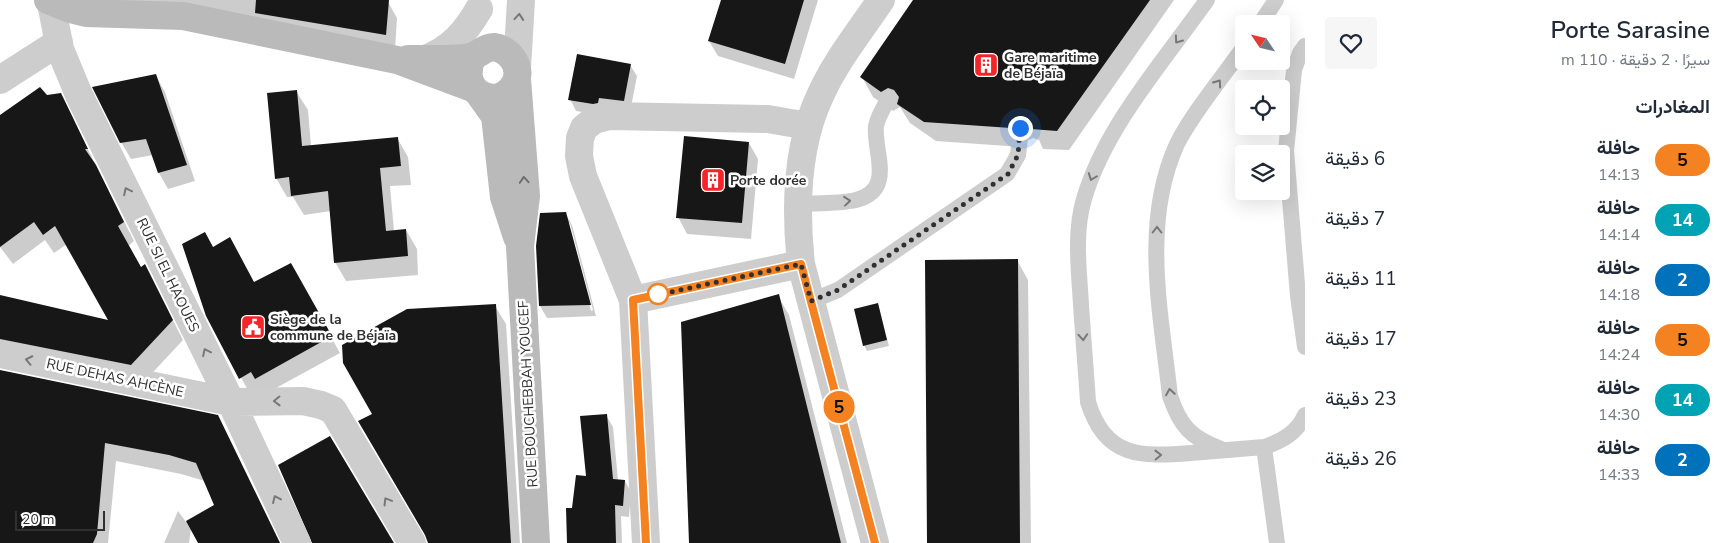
<!DOCTYPE html>
<html lang="ar">
<meta charset="utf-8">
<style>
:root{--surface:#fff;--page:#f6f6f7;--text:#1f2937;--muted:#747a83}
body{margin:0;font-family:"Nunito Sans",Vazirmatn,sans-serif;background:var(--page);color:var(--text);direction:rtl;height:100vh;display:flex;flex-direction:column;font-size:19px;white-space:nowrap}
*{box-sizing:border-box;margin:0}
p{font-size:16px;color:var(--muted)}
.icon{flex:none;width:28px;height:28px;fill:none;stroke:currentColor;stroke-width:2;stroke-linecap:round;stroke-linejoin:round}
.map{position:relative;flex:1;overflow:hidden;direction:ltr}
.drawer{display:flex;flex-direction:column;background:var(--surface);width:425px}
.drawer>*{flex:none}
.badge{padding:0 10px;border-radius:16px;font-size:18px;line-height:32px}
.needle{width:32px;rotate:305deg}
.fabs{position:absolute;left:1235px;top:15px;display:grid;gap:10px}
.fabs a{display:grid;place-items:center;width:55px;height:55px;border-radius:5px;background:var(--surface);box-shadow:0 5px 20px #0002;font-size:25px}
.scale{position:absolute;left:15px;bottom:12px;width:90px;box-sizing:border-box;padding-left:5px;border:2px solid #303030;border-top:0;font-size:14px;line-height:18px;white-space:nowrap;color:#303030;-webkit-text-stroke:4px #fff;paint-order:stroke}
.you{position:absolute;width:25px;height:25px;margin:-12px;border:4px solid #fff;border-radius:50%;background:#1a73e8;box-shadow:0 0 0 8px #1a73e833}
.map>.badge{position:absolute;translate:-50% -50%;box-shadow:0 0 0 2px #fff}
h2{padding:0 20px;font-size:19px;line-height:45px}
.round{display:grid;place-items:center;flex:none;width:52px;height:52px;border-radius:5px;background:var(--page)}
.summary{display:flex;align-items:center;justify-content:space-between;height:85px;padding:0 20px}
h1{font-size:24px;font-weight:600;line-height:38px}
ul{padding:0;list-style:none}
li{display:flex;align-items:center;gap:15px;height:60px;padding:0 20px}
li div{flex:1}
li b{display:block;font-size:19px}
li em{font-style:normal}
li .badge{min-width:55px;font-weight:700;text-align:center}
main{display:flex;flex:1;min-height:0}
.map>svg:first-child{display:block}
</style>
<main>
<section class="drawer">
<div class="summary"><div><h1>Porte Sarasine</h1><p>سيرًا · 2 دقيقة · 110 m</p></div><a class="round"><svg class="icon" aria-label="heart" viewBox="0 0 24 24"><path d="M12 20l-8-8c-3-5 5-10 8-4 3-6 11-1 8 4z"/></svg></a></div>
<h2>المغادرات</h2>
<ul>
<li><span class="badge" style="background:#f58220;color:#111">5</span><div><b>حافلة</b><p>14:13</p></div><em>6 دقيقة</em></li>
<li><span class="badge" style="background:#00a3b4;color:#fff">14</span><div><b>حافلة</b><p>14:14</p></div><em>7 دقيقة</em></li>
<li><span class="badge" style="background:#0072bc;color:#fff">2</span><div><b>حافلة</b><p>14:18</p></div><em>11 دقيقة</em></li>
<li><span class="badge" style="background:#f58220;color:#111">5</span><div><b>حافلة</b><p>14:24</p></div><em>17 دقيقة</em></li>
<li><span class="badge" style="background:#00a3b4;color:#fff">14</span><div><b>حافلة</b><p>14:30</p></div><em>23 دقيقة</em></li>
<li><span class="badge" style="background:#0072bc;color:#fff">2</span><div><b>حافلة</b><p>14:33</p></div><em>26 دقيقة</em></li>
</ul>
</section>
<div class="map">
<svg width="1305" height="543" viewBox="0 0 1305 543">
<rect width="100%" height="100%" fill="#fff"/>
<!-- shadow -->
<path fill="#0003" fill-rule="evenodd" d="M 84,0 L 373,0 L 388,2 L 397,18 L 395,50 Z
M 722,0 L 818,0 L 794,79 L 718,56 L 709,41 Z
M 915,0 L 1174,0 L 1069,150 L 1043,149 L 1039,140 L 1033,138 L 1024,142 L 1022,147 L 936,141 L 910,123 L 900,107 L 893,111 L 873,97 L 862,77 Z
M 630,65 L 637,76 L 630,112 L 600,115 L 576,111 L 570,99 Z
M 156,76 L 165,92 L 195,181 L 168,189 L 159,173 L 153,155 L 131,159 L 121,142 Z
M 296,91 L 308,110 L 311,146 L 397,138 L 408,157 L 411,185 L 390,186 L 394,231 L 406,230 L 417,249 L 418,275 L 346,281 L 335,262 L 331,211 L 304,215 L 293,197 L 287,197 L 276,178 Z
M 60,94 L 134,241 L 128,246 L 141,268 L 145,266 L 183,340 L 142,384 L 0,362 L 0,297 L 110,322 L 67,244 L 54,253 L 45,240 L 13,264 L 0,247 L 0,116 L 46,97 Z
M 749,143 L 758,159 L 751,239 L 687,234 L 678,217 Z
M 565,213 L 572,225 L 596,316 L 547,318 L 540,306 ZM 568,223 L 570,223 L 593,310 L 591,311 Z
M 213,248 L 254,284 L 302,284 L 340,353 L 265,394 L 261,388 L 250,394 L 207,315 Z
M 1017,260 L 1028,280 L 1031,543 L 928,543 Z
M 778,296 L 789,315 L 847,543 L 691,543 Z
M 878,304 L 889,346 L 867,351 L 864,345 Z
M 495,306 L 506,324 L 520,543 L 429,543 L 374,415 Z
M 0,371 L 217,416 L 280,543 L 199,543 L 191,528 L 189,543 L 164,543 L 178,511 L 186,522 L 215,505 L 205,481 L 181,474 L 116,461 L 108,543 L 0,543 Z
M 606,415 L 613,427 L 618,480 L 625,481 L 631,492 L 629,517 L 621,516 L 622,543 L 568,543 L 573,509 L 587,478 Z"/>
<!-- building -->
<path fill="#171717" d="M 256,0 L 389,0 L 386,35 L 255,13 Z
M 721,0 L 804,0 L 785,64 L 708,41 Z
M 913,0 L 1150,0 L 1057,131 L 1031,129 L 1027,121 L 1022,119 L 1013,123 L 1011,128 L 924,122 L 897,104 L 899,97 L 894,90 L 888,88 L 881,92 L 860,77 Z
M 577,54 L 631,64 L 624,101 L 599,98 L 598,103 L 593,104 L 568,100 Z
M 156,74 L 187,165 L 158,173 L 146,139 L 120,143 L 92,87 Z
M 40,87 L 47,95 L 61,93 L 88,149 L 85,149 L 96,165 L 124,222 L 118,226 L 141,267 L 145,264 L 173,320 L 131,365 L 0,339 L 0,295 L 108,320 L 55,226 L 43,235 L 34,222 L 0,247 L 0,115 Z
M 297,90 L 302,146 L 398,137 L 401,166 L 380,168 L 386,231 L 406,229 L 408,256 L 334,263 L 328,191 L 291,196 L 289,177 L 275,179 L 267,93 Z
M 684,136 L 749,142 L 742,223 L 676,218 Z
M 566,212 L 591,305 L 539,306 L 536,246 L 540,213 Z
M 205,232 L 213,247 L 230,237 L 254,282 L 291,263 L 332,336 L 255,379 L 251,372 L 239,379 L 206,316 L 182,244 Z
M 1018,259 L 1020,543 L 927,543 L 925,260 Z
M 779,294 L 841,543 L 689,543 L 681,322 Z
M 878,303 L 887,340 L 863,346 L 854,309 Z
M 496,304 L 511,543 L 428,543 L 425,535 L 358,421 L 372,414 L 343,363 L 342,345 L 407,309 Z
M 0,370 L 218,415 L 280,543 L 198,543 L 186,521 L 214,505 L 196,463 L 169,455 L 105,443 L 97,534 L 93,543 L 0,543 Z
M 607,414 L 613,479 L 625,480 L 623,506 L 615,505 L 616,543 L 567,543 L 566,508 L 572,508 L 576,475 L 586,476 L 580,416 Z
M 330,436 L 394,543 L 312,543 L 278,465 Z"/>
<g fill="none" stroke-linecap="round" stroke-linejoin="round">
<!-- service -->
<path stroke="#cdcdcd" stroke-width="16" d="M 1207,0 C 1164,61 1105,127 1084,199 C 1074,232 1079,271 1081,304 C 1083,337 1086,370 1088,402 C 1105,458 1141,457 1191,453 C 1215,451 1239,449 1264,447 C 1282,441 1297,433 1305,415
M 1260,24 L 1276,0
M 1305,46 L 1300,53 L 1294,70 L 1286,151 L 1298,296 L 1305,347
M 798,204 C 817,203 838,204 856,200 C 896,190 873,151 876,126 C 878,116 884,107 889,98
M 811,301 L 838,290 L 1007,174 L 1018,155 L 1021,129
M 1264,447 L 1277,543
M 1221,449 C 1191,438 1180,426 1170,396 C 1161,313 1141,223 1177,144 C 1192,114 1224,75 1244,47"/>
<!-- minor -->
<path stroke="#cdcdcd" stroke-width="28" d="M 51,3 L 60,49 L 79,95 L 231,402 L 297,543
M 425,59 C 451,49 465,33 479,9
M 517,68 L 521,0
M 0,80 L 59,42
M 633,300 L 801,264
M 0,354 L 231,402 L 303,401 L 321,405 L 333,410 L 412,543
M 646,543 L 633,300 L 583,176 L 579,156 L 580,138 L 584,128 L 594,120 L 609,116 L 768,119 L 808,126
M 875,543 L 801,264 C 795,208 796,147 820,96 C 835,62 860,31 881,0"/>
<!-- secondary -->
<path stroke="#bababa" stroke-width="28" d="M 48,0 L 70,9 L 86,13 L 183,16 L 397,60 L 472,88
M 408,59 C 422,59 463,60 473,56 C 481,53 485,47 494,47 C 509,49 522,66 516,81 C 502,114 454,94 473,56
M 517,79 L 526,196 L 520,246 L 536,543
M 480,95 L 495,116 L 504,197 L 517,237"/>
</g>
<!-- one-way arrows -->
<defs><path id="oneway-chevron" d="M-2-3.5L2.5 0L-2 3.5" fill="none" stroke-width="1.6" stroke-linecap="round" stroke-linejoin="round" transform="scale(1.25)"/></defs>
<g stroke="#777">
<use href="#oneway-chevron" transform="translate(519 17) rotate(-85)"/>
<use href="#oneway-chevron" transform="translate(1178 40) rotate(126)"/>
<use href="#oneway-chevron" transform="translate(1218 83) rotate(-55)"/>
<use href="#oneway-chevron" transform="translate(1092 177) rotate(111)"/>
<use href="#oneway-chevron" transform="translate(127 191) rotate(-116)"/>
<use href="#oneway-chevron" transform="translate(847 201) rotate(-6)"/>
<use href="#oneway-chevron" transform="translate(1157 230) rotate(-90)"/>
<use href="#oneway-chevron" transform="translate(1083 337) rotate(86)"/>
<use href="#oneway-chevron" transform="translate(206 352) rotate(-116)"/>
<use href="#oneway-chevron" transform="translate(29 360) rotate(-168)"/>
<use href="#oneway-chevron" transform="translate(1170 392) rotate(-99)"/>
<use href="#oneway-chevron" transform="translate(277 401) rotate(179)"/>
<use href="#oneway-chevron" transform="translate(1158 455) rotate(-1)"/>
<use href="#oneway-chevron" transform="translate(276 499) rotate(-115)"/>
<use href="#oneway-chevron" transform="translate(387 501) rotate(-121)"/>
</g>
<use stroke="#6e6e6e" href="#oneway-chevron" transform="translate(524 180) rotate(-94)"/>
<g fill="none" stroke-linecap="round" stroke-linejoin="round">
<defs>
<path id="line" d="M 646,543 L 633,300 L 801,264 L 875,543"/>
</defs>
<!-- line casing -->
<use href="#line" stroke="#fff" stroke-width="11"/>
<!-- line -->
<use href="#line" stroke="#f58220" stroke-width="8"/>
<!-- walk -->
<path stroke="#303030" stroke-width="5" stroke-dasharray="0 9" d="M 658,294 L 652,296 L 801,264 L 811,301 L 838,290 L 1008,174 L 1018,155 L 1020,128"/>
</g>
<!-- icons -->
<defs>
<symbol id="building-square" viewBox="-11 -11 22 22"><rect x="-9" y="-9" width="18" height="18" rx="4" fill="#f62329" stroke="#fff"/><path d="M-4-6H4V6H1V3H-1V6H-4ZM-2.5-4.3h1.7v1.8h-1.7ZM.8-4.3h1.7v1.8H.8ZM-2.5-1h1.7V.8h-1.7ZM.8-1h1.7V.8H.8Z" fill="#fff"/></symbol>
<symbol id="civic-square" viewBox="-11 -11 22 22"><rect x="-9" y="-9" width="18" height="18" rx="4" fill="#f62329" stroke="#fff"/><path d="M-.6-6.5H3V-4.5H.6V-3L4-1V1h2V6H-6V1h2V-1L-.6-3ZM-1.2 2.5V6h2.4V2.5Z" fill="#fff"/></symbol>
</defs>
<g fill-rule="evenodd">
<use href="#building-square" x="972" y="51" width="28" height="28"/>
<use href="#building-square" x="699" y="166" width="28" height="28"/>
<use href="#civic-square" x="239" y="313" width="28" height="28"/>
</g>
<!-- markers -->
<circle fill="#fff" stroke="#f58220" stroke-width="2.5" cx="658" cy="294" r="10"/>
<g text-anchor="middle" dominant-baseline="central" stroke-width="5" stroke-linejoin="round" paint-order="stroke">
<!-- poi labels -->
<g font-size="14" font-weight="bold" fill="#303030" stroke="#fff" text-anchor="start">
<text x="1004" y="57">Gare maritime<tspan x="1004" dy="16">de Béjaïa</tspan></text>
<text x="730" y="180">Porte dorée</text>
<text x="270" y="319">Siège de la<tspan x="270" dy="16">commune de Béjaïa</tspan></text>
</g>
<!-- street labels -->
<g font-size="14" fill="#303030" stroke="#fff">
<text transform="translate(168 275) rotate(64)">RUE SI EL HAOUES</text>
<text transform="translate(115 378) rotate(12)">RUE DEHAS AHCÈNE</text>
<text transform="translate(528 394) rotate(-93)">RUE BOUCHEBBAH YOUCEF</text>
</g>
</g>
</svg>
<div class="fabs">
<a><svg class="needle" viewBox="-14 -14 28 28"><path d="M0-13l5 13h-10z" fill="#e53935"/><path d="M0 13l5-13h-10z" fill="#747a83"/></svg></a>
<a><svg class="icon" aria-label="locate" viewBox="0 0 24 24"><circle cx="12" cy="12" r="6"/><path d="M12 2v4M12 18v4M2 12h4M18 12h4"/></svg></a>
<a><svg class="icon" aria-label="layers" viewBox="0 0 24 24"><path d="M12 4l9 5-9 5-9-5zM3 14l9 5 9-5"/></svg></a>
</div>
<div class="scale">20 m</div>
<div class="you" style="left:1020px;top:128px"></div>
<b class="badge" style="left:839px;top:407px;background:#f58220;color:#111">5</b>
</div>
</main>
